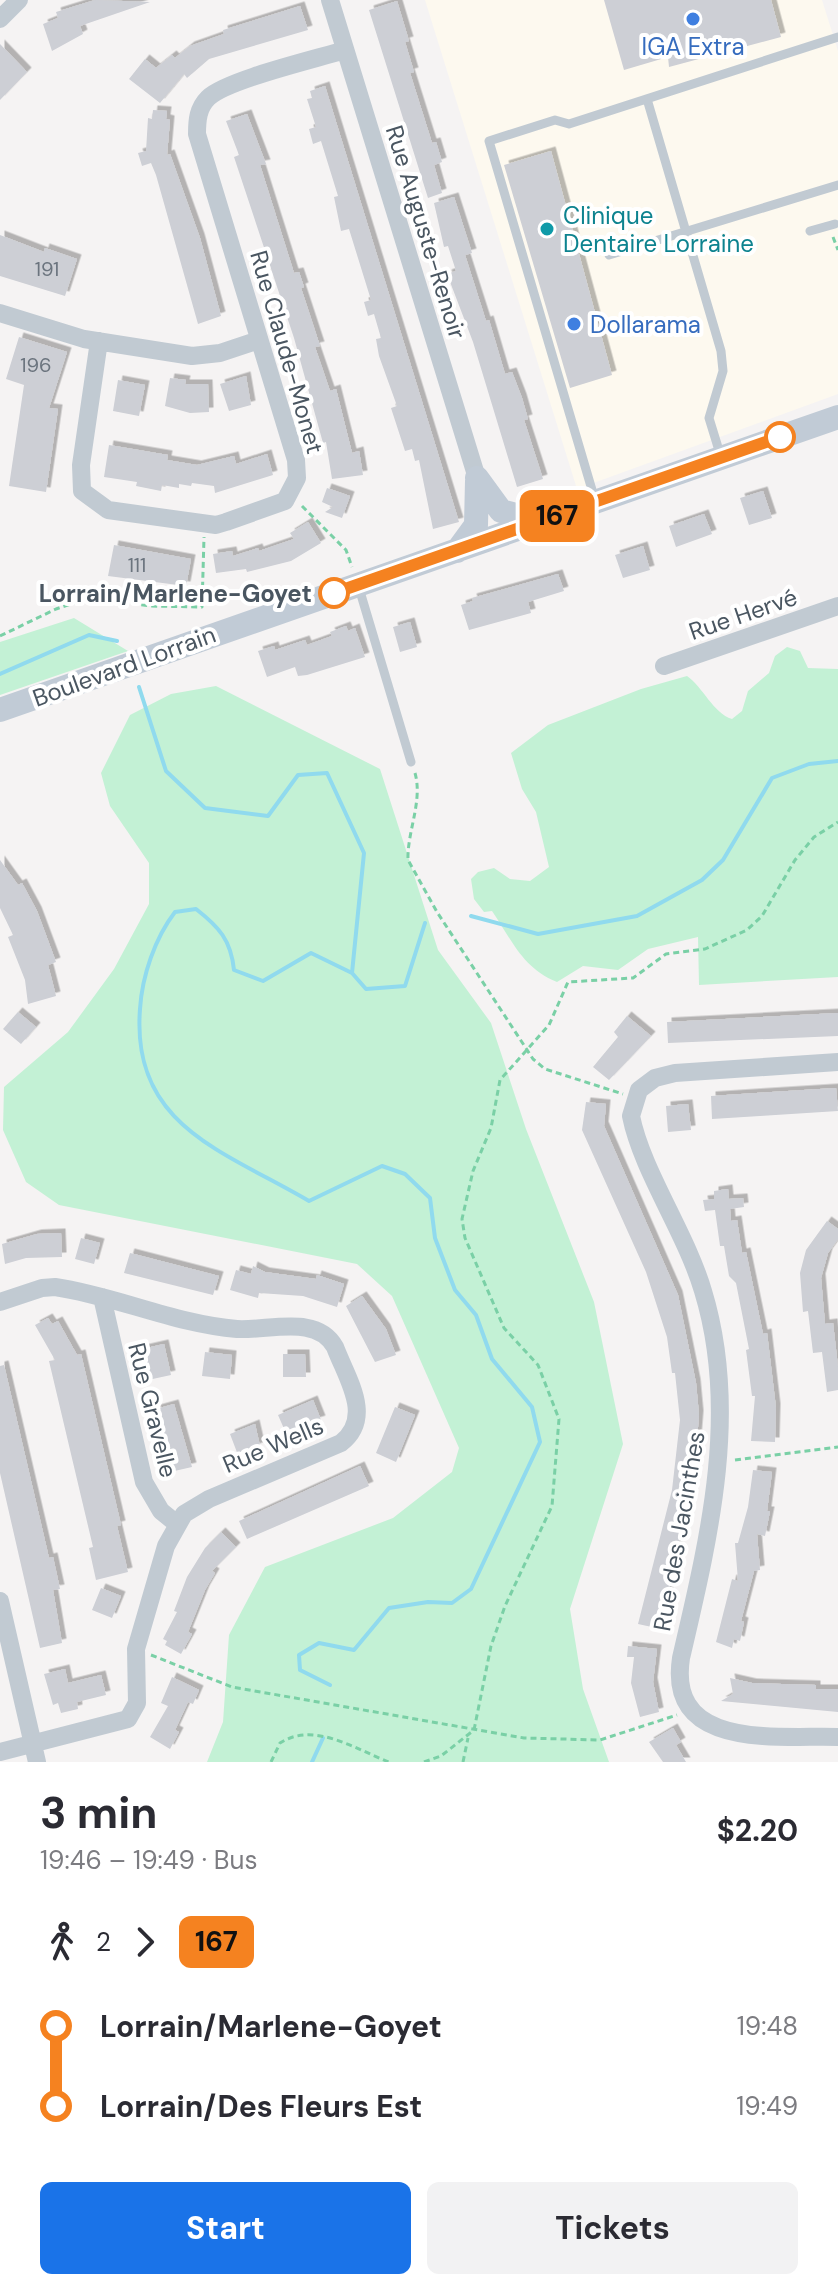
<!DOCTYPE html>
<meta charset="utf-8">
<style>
:root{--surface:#fff;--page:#f2f2f3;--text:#2b2b33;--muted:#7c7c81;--accent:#1a73e8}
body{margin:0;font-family:"DM Sans",sans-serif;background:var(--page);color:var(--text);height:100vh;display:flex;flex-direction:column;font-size:30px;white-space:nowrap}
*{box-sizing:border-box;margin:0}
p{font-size:26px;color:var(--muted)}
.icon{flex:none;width:44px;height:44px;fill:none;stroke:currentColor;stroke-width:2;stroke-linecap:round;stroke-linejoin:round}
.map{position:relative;height:1762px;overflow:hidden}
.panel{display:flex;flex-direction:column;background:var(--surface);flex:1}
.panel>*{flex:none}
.badge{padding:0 16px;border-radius:12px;font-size:28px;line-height:52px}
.map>.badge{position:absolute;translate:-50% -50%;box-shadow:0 0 0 4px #fff}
.legs{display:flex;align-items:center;gap:12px;height:88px;padding:0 40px;font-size:26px}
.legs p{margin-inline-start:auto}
.head{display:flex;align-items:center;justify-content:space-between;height:136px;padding:0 40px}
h1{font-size:44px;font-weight:700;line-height:60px}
.action{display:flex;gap:16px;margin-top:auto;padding:16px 40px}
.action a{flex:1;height:92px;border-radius:12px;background:var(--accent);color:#fff;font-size:32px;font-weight:700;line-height:92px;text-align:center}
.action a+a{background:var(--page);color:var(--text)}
ul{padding:0 40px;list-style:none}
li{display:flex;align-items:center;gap:28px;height:80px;font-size:30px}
li i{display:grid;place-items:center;width:12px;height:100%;margin:0 10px;background:currentColor}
li i::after{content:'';width:20px;height:20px;margin:-10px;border:6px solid;border-radius:50%;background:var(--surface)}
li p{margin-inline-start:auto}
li:first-child i{background:linear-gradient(#0000 50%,currentColor 0)}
li:last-child i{background:linear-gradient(currentColor 50%,#0000 0)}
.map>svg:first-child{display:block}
</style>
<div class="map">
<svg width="838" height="1762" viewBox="0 0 838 1762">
<defs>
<filter id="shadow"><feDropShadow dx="4.5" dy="-4.5" stdDeviation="0" flood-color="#0004"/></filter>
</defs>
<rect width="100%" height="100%" fill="#f5f3f3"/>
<!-- commercial -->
<path fill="#fdf9ef" d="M 425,0 L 822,0 L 838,51 L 838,394 L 577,489 Z"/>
<!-- green -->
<path fill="#c3f1d5" d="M 74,618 L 128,651 L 0,695 L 0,642 Z
M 787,647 L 800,651 L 808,668 L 838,669 L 838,977 L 699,985 L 698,937 L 648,949 L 618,970 L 583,966 L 557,982 C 522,968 512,940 492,911 L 484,912 L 474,899 L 471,879 L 478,872 L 494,868 L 510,879 L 530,881 L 549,867 L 536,812 L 522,789 L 511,753 L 548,725 L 641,689 L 687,676 C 703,687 713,713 732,719 L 742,711 L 748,691 L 769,673 L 775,656 Z
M 216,686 L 380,769 L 438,950 L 491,1023 L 526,1129 L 594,1302 L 623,1444 L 570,1609 L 583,1689 L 609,1762 L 207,1762 L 223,1722 L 229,1635 L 265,1567 L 393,1518 L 452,1472 L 459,1448 L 392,1296 L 357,1264 L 59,1205 L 26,1182 L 3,1130 L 4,1087 L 68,1032 L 114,969 L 149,904 L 149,863 L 110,806 L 101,773 L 130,715 L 171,694 Z"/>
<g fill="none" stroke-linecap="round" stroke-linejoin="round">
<!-- stream -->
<path stroke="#90daee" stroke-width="4" d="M 0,674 L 89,635 L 117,641
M 139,687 L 166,771 L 205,808 L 268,816 L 298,775 L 327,773 L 364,853 L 352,973
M 471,916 L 538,934 L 637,916 L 702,880 L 723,860 L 772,778 L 809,764 L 838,761
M 330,1685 L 300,1670 L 299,1655 L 319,1643 L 354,1650 L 389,1608 L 428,1602 L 452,1603 L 471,1589 L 540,1442 L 532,1407 L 492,1359 L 476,1315 L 455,1290 L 435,1238 L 430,1198 L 405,1174 L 382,1166 L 309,1201 C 224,1151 131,1126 140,1009 C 142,976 155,938 175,912 L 196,909 C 219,927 231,940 234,970 L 263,981 L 311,953 L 352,973 L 366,989 L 405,986 L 425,923
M 312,1762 L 323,1738"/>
</g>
<!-- building -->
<path fill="#cdcfd5" filter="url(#shadow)" d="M 95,0 L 150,2 L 80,26 L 83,34 L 52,51 L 43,24 L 58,18 L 56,12 Z
M 604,0 L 771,0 L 781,37 L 669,67 L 668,57 L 624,70 Z
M 397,1 L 409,41 L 405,42 L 414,72 L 410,73 L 432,143 L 436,142 L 442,162 L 434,165 L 442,193 L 428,198 L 369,10 Z
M 300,6 L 308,30 L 209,59 L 187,78 L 184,74 L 160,103 L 129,79 L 145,59 L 156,68 L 172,55 L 175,58 L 190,46 L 224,34 L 223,30 Z
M 0,44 L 27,72 L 0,100 Z
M 325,86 L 459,522 L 433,529 L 419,460 L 415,461 L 412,449 L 405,451 L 391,408 L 397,406 L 379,356 L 376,339 L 381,338 L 374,314 L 368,316 L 364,302 L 371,300 L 362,271 L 349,229 L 341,231 L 334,197 L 338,196 L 321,141 L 313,144 L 309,129 L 316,127 L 307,99 L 312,98 L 310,91 Z
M 153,110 L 167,111 L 166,119 L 170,120 L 167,155 L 170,154 L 200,238 L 221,316 L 198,324 L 156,175 L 151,163 L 142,166 L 138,153 L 146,151 L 148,118 L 152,119 Z
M 247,114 L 266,164 L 260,165 L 294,273 L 299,272 L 304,287 L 301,288 L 320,346 L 315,347 L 330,391 L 336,389 L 352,453 L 359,451 L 363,475 L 332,479 L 326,442 L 323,443 L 294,338 L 234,157 L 239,155 L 226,121 Z
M 551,151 L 612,375 L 570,388 L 504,165 Z
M 454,197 L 472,253 L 465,255 L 486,321 L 489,320 L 505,374 L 512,372 L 522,398 L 528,419 L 524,420 L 543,479 L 517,487 L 473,342 L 447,274 L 456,271 L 448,246 L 444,247 L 434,203 Z
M 0,235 L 44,252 L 45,248 L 77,259 L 65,296 L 0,276 Z
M 19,337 L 67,352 L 49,408 L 58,409 L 46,492 L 9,486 L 24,385 L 6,379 Z
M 246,376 L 251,405 L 229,411 L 220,384 Z
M 170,378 L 186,380 L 185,384 L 208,384 L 209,412 L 190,413 L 165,406 Z
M 118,380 L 145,385 L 139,416 L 113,411 Z
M 109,445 L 168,455 L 167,460 L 197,465 L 234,456 L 236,464 L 267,454 L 273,475 L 215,493 L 214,486 L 192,483 L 191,486 L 179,484 L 179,488 L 162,485 L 161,491 L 136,486 L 137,482 L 104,477 Z
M 327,488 L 350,496 L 342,518 L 325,512 L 333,507 L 322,502 Z
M 763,491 L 772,518 L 749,525 L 740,498 Z
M 704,514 L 712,534 L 676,547 L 669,526 Z
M 308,522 L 321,543 L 291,561 L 247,572 L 246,569 L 216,573 L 213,554 L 232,551 L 233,556 L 258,548 L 259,551 L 294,539 L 290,533 Z
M 114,545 L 191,559 L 186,586 L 108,576 Z
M 643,546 L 650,570 L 623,578 L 615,555 Z
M 558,574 L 564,591 L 528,602 L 531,613 L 469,630 L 461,605 L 473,601 L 472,598 Z
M 410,622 L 417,647 L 400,652 L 393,627 Z
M 346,626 L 348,631 L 355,628 L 365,657 L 307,675 L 298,676 L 295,667 L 267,677 L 258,651 L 274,646 L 275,650 L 305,640 L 307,645 L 332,636 L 330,632 Z
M 0,860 L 18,885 L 22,883 L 37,911 L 56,962 L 48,965 L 56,996 L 28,1004 L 25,980 L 8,937 L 13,935 L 0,908 Z
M 18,1012 L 36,1027 L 21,1044 L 3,1029 Z
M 838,1013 L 838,1036 L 668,1043 L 667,1022 Z
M 627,1016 L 651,1036 L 609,1080 L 593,1067 L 618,1037 L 614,1032 Z
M 836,1088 L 838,1111 L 712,1119 L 711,1096 Z
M 586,1102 L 606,1104 L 604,1126 L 678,1295 L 696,1383 L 699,1415 L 695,1464 L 661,1629 L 638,1624 L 672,1490 L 680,1420 L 675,1373 L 672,1373 L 667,1337 L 646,1272 L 582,1130 Z
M 688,1104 L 691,1130 L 668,1132 L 666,1106 Z
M 728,1189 L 729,1199 L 743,1198 L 744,1207 L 730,1209 L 731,1221 L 737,1220 L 742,1253 L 746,1252 L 763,1334 L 767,1333 L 776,1408 L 775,1442 L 751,1441 L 755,1396 L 752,1396 L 746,1350 L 749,1349 L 736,1283 L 729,1276 L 724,1246 L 720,1246 L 715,1210 L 705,1211 L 703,1200 L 714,1199 L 714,1191 Z
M 827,1221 L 838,1229 L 838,1239 L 828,1253 L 821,1278 L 825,1324 L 833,1323 L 838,1367 L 838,1390 L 827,1392 L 822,1352 L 813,1353 L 808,1311 L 803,1312 L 800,1273 L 806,1250 Z
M 61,1233 L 62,1257 L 26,1258 L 5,1264 L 2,1244 L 37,1234 Z
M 81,1238 L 100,1243 L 94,1264 L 75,1259 Z
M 130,1253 L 219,1276 L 213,1295 L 124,1273 Z
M 253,1266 L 265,1272 L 316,1279 L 317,1275 L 344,1284 L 337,1307 L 303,1296 L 259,1293 L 258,1298 L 230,1290 L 236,1270 L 251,1274 Z
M 362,1296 L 386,1329 L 396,1355 L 375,1362 L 346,1306 Z
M 48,1318 L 52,1324 L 58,1321 L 77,1355 L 81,1354 L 121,1525 L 117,1526 L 128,1572 L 96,1580 L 89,1548 L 93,1547 L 49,1361 L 55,1360 L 35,1325 Z
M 164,1344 L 171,1375 L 148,1380 L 142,1349 Z
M 205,1352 L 232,1355 L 230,1379 L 202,1376 Z
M 283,1354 L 305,1354 L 306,1377 L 283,1377 Z
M 4,1365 L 49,1558 L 53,1557 L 60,1589 L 53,1590 L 62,1643 L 40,1648 L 0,1473 L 0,1366 Z
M 313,1400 L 321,1420 L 285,1431 L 278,1415 Z
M 174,1404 L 192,1467 L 170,1472 L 156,1409 Z
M 395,1407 L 415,1415 L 396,1462 L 376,1453 Z
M 255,1424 L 260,1446 L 238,1455 L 230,1434 Z
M 360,1466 L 369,1486 L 247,1539 L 239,1521 Z
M 753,1470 L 772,1472 L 767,1511 L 770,1511 L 765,1536 L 757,1534 L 760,1570 L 754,1571 L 741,1621 L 744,1622 L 740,1641 L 734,1639 L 732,1648 L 716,1642 L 732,1579 L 738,1581 L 735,1543 L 738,1543 L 748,1507 Z
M 221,1532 L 236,1547 L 212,1571 L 215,1573 L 205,1590 L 188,1632 L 192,1634 L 181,1654 L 165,1645 L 167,1641 L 163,1639 L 177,1612 L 174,1611 L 187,1577 L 205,1548 Z
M 101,1588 L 121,1596 L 112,1618 L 92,1610 Z
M 628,1646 L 657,1649 L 653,1682 L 659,1712 L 640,1717 L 631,1683 L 634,1657 L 627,1657 Z
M 65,1669 L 68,1683 L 101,1675 L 106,1695 L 77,1702 L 78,1709 L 61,1713 L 58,1703 L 53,1705 L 44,1674 Z
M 172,1677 L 199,1690 L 193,1704 L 188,1702 L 175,1730 L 179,1732 L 170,1749 L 150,1737 L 168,1706 L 161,1703 Z
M 730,1678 L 752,1683 L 816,1685 L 816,1689 L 838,1689 L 838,1712 L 721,1701 L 733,1694 Z
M 673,1728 L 681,1742 L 676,1745 L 686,1762 L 663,1762 L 649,1742 Z"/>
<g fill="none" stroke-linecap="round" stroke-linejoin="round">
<!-- path -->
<path stroke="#7ad0a6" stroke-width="3" stroke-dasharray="6 4" stroke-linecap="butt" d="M 833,237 L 838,250
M 302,506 L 346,550 L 352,567
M 0,636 L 56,609 L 92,597 L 150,606 L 202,607 L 204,537
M 415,773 C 423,801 407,832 408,860 L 437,912 L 533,1059 L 545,1069 L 623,1094
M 735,1460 L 838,1447
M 151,1655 L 232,1687 L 524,1738 L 600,1740 L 677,1715
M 271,1762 L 280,1743 C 314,1721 355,1749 389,1762
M 424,1762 L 441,1756 L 474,1730 L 491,1646 L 505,1606 L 552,1506 L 559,1419 L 538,1365 L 504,1328 L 465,1238 L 462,1219 L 473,1171 L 491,1128 L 500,1080 L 549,1025 L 568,982 L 633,978 L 666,954 L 705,949 L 747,930 L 762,916 L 795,860 L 814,837 L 838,822
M 463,1762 L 468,1738"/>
<!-- service -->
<path stroke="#c1cad2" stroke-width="9" d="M 647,99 L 721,351 L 723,371 L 709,418 L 721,457
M 810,231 L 835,224
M 609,255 L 838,185
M 595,500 L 489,141 L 555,120 L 569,124 L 838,37
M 359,588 L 411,762"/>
<!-- minor -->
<path stroke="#c1cad2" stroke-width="18" d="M 330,0 L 477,478
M 0,19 L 19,0
M 0,313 L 84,339 L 192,356 L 220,353 L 259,340
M 99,341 L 81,465 L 82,491 L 108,510 L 216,525 L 226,522 L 285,501 L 297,478 L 296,460 L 197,134 C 197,120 198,108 208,98 C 226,80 316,59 345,50
M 664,666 L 838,606
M 838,1062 L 675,1073 L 655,1078 L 639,1090 L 631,1116 C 642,1171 686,1233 703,1291 C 740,1412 709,1538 681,1658 C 667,1751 778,1735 838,1737
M 102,1297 L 144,1482 L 161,1511 L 177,1524
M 0,1302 L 42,1288 L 55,1287 C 116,1296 175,1324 237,1329 C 269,1331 317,1314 335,1347 C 347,1379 374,1417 341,1443 L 209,1499 L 184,1514 L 166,1546 L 136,1649 L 137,1703 L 128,1719 L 0,1752
M 0,1601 L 37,1762"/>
<!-- secondary -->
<path stroke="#c1cbd6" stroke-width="24" d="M 477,478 L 501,511 L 540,521
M 457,551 L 476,525 L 477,481
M 0,710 L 838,417"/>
</g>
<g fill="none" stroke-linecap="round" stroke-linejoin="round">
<defs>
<path id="line-1" d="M 334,593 L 780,437"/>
</defs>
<!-- line-1 casing -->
<use href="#line-1" stroke="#fff" stroke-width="18"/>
<!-- line-1 -->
<use href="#line-1" stroke="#f58220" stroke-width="12"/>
</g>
<!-- markers -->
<g fill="#3f7fe0" stroke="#fff" stroke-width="3">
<circle cx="693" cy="19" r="8"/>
<circle cx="574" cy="324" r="8"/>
</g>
<circle fill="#0f9aa8" stroke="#fff" stroke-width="3" cx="547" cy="229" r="8"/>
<g fill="#fff" stroke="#f58220" stroke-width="4">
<circle cx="780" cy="437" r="14"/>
<circle cx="334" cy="593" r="14"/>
</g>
<g text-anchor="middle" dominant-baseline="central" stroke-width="8" stroke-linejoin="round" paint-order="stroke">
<!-- number labels -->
<g font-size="20" fill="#6b747e">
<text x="47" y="269">191</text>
<text x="36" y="365">196</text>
<text x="137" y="565">111</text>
</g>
<!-- shop labels -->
<g font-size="24" fill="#366cbe" stroke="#fff">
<text x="693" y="46">IGA Extra</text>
<text x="590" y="324" text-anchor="start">Dollarama</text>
</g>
<!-- culture labels -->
<g font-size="24" fill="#0d838f" stroke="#fff" text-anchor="start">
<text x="563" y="215">Clinique<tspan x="563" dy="28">Dentaire Lorraine</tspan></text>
</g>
<!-- street labels -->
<g font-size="24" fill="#4a5661" stroke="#fff">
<text transform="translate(426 232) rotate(73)">Rue Auguste-Renoir</text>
<text transform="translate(287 352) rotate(74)">Rue Claude-Monet</text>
<text transform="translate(743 614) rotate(-19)">Rue Hervé</text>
<text transform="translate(124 666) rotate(-20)">Boulevard Lorrain</text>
<text transform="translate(153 1410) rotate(76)">Rue Gravelle</text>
<text transform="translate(273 1445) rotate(-23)">Rue Wells</text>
<text transform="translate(679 1531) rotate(-80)">Rue des Jacinthes</text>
</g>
<!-- stop labels -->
<g font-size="24" font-weight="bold" fill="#4a5661" stroke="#fff" text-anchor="end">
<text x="312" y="593">Lorrain/Marlene-Goyet</text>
</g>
</g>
</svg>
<b class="badge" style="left:557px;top:516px;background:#f58220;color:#111">167</b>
</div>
<section class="panel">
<div class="head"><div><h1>3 min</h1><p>19:46 – 19:49 · Bus</p></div><b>$2.20</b></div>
<div class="legs"><svg class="icon" aria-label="walk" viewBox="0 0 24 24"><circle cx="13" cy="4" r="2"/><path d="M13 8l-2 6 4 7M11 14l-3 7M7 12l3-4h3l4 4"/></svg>2<svg class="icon" aria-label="forward" viewBox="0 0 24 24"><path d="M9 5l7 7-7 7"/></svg><b class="badge" style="background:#f58220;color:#111">167</b></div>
<ul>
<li><i style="color:#f58220"></i><b>Lorrain/Marlene-Goyet</b><p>19:48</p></li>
<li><i style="color:#f58220"></i><b>Lorrain/Des Fleurs Est</b><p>19:49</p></li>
</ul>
<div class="action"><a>Start</a><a>Tickets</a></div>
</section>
